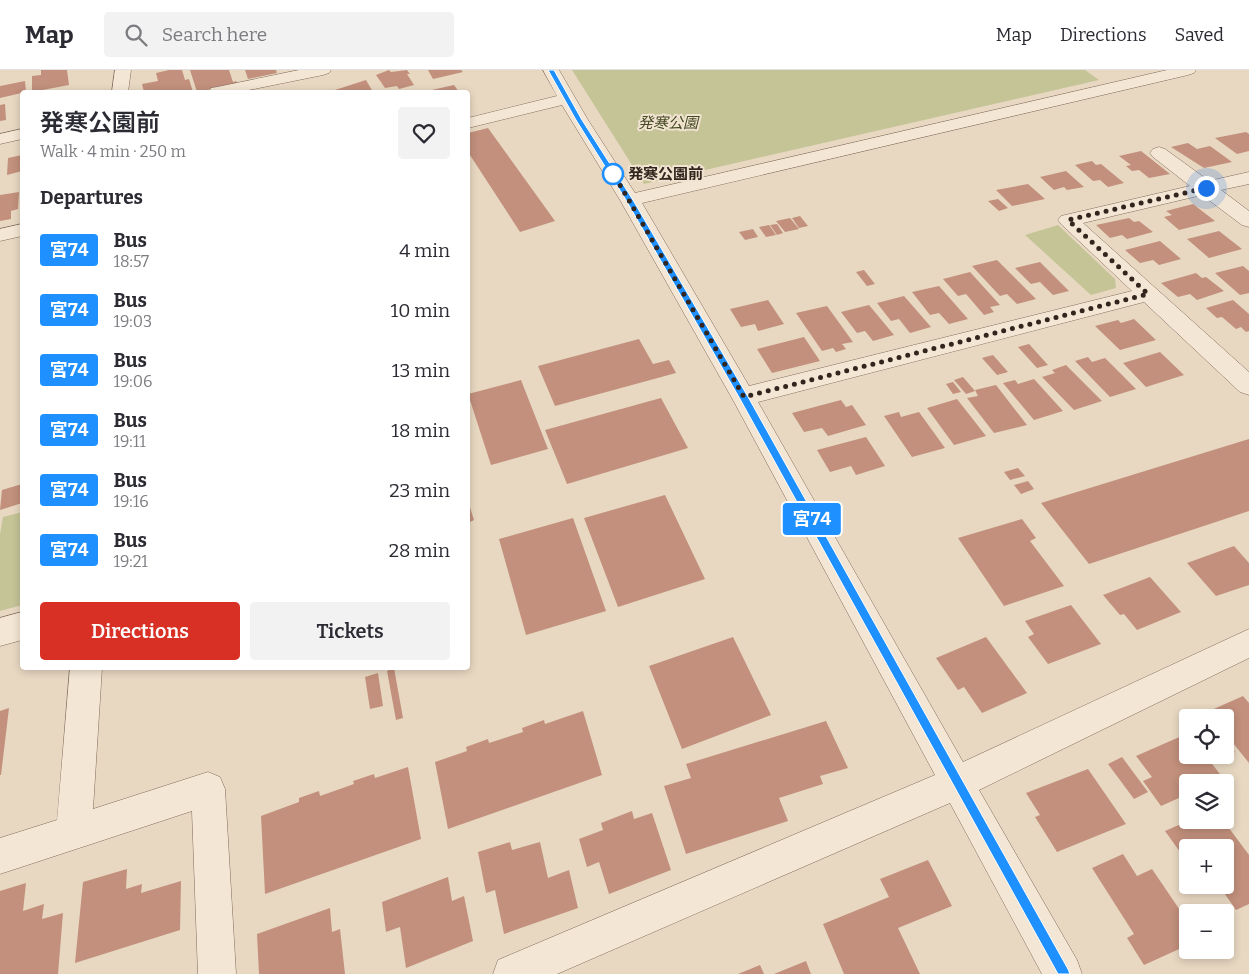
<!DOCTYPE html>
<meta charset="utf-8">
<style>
:root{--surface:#fff;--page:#f2f2f3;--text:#2b2b33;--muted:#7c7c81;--line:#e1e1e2;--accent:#d93025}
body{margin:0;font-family:Bitter,"Noto Sans JP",serif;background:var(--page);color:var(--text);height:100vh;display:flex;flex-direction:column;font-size:19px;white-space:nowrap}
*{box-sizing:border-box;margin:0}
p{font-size:16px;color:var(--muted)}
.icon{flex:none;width:28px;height:28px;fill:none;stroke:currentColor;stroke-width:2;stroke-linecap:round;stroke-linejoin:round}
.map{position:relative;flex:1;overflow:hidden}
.side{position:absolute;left:20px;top:20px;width:450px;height:580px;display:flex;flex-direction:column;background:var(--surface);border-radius:5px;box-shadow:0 2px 8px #0003}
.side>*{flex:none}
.badge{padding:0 10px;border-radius:4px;font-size:18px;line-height:32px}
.fabs{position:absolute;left:1179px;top:639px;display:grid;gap:10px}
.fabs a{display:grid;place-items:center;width:55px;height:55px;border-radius:5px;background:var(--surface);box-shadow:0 2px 8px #0003;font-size:25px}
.you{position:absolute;width:25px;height:25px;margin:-12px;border:4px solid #fff;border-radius:50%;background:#1a73e8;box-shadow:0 0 0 8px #1a73e833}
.map>.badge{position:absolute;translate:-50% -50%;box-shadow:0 0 0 2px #fff}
h2{padding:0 20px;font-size:19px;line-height:45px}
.round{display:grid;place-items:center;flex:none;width:52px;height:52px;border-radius:5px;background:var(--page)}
.headline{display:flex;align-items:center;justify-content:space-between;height:85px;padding:0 20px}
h1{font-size:24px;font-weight:600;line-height:38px}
.primary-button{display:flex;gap:10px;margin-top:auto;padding:10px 20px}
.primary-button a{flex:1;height:58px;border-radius:5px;background:var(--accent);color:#fff;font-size:20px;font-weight:600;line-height:58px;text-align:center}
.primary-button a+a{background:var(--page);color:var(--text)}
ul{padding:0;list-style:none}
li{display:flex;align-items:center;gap:15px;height:60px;padding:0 20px}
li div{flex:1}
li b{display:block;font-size:19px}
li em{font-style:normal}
li .badge{min-width:55px;font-weight:700;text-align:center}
header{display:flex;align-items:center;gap:30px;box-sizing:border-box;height:70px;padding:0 25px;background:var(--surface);border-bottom:1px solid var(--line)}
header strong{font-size:24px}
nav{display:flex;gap:28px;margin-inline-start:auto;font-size:18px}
.search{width:350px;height:45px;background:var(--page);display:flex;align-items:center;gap:12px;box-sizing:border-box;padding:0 18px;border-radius:5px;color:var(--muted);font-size:19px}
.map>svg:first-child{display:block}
</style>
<header>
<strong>Map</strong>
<div class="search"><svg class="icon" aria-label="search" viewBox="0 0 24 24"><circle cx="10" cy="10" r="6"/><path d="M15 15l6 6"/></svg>Search here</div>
<nav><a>Map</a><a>Directions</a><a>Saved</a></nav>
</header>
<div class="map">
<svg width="1249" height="904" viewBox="0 0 1249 904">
<rect width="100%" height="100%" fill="#e8d8c2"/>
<!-- green -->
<path fill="#c5c497" d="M 572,0 L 1085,0 L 1099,10 L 644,114 Z
M 1058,155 L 1115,209 L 1116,218 L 1091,225 L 1025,165 Z
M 22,442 L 22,535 L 0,541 L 0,464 L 3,447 Z"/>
<!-- building -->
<path fill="#c2907c" d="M 41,0 L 67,0 L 69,15 L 32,22 L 32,6 L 41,5 Z
M 169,0 L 182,0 L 185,10 L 189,9 L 193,22 L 144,22 L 142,14 L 158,11 L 156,3 Z
M 190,0 L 229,0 L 233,12 L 236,11 L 238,14 L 197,22 Z
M 245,0 L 276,0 L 277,3 L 248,9 Z
M 389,0 L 391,2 L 407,0 L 410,4 L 407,4 L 414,15 L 399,19 L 397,16 L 385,18 L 376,5 Z
M 428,0 L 461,0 L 463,2 L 433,9 Z
M 366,10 L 373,22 L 337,22 L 335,20 Z
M 25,11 L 26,22 L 0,28 L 0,16 Z
M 454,15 L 459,22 L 423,22 Z
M 5,34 L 6,50 L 0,51 L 0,35 Z
M 488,58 L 555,151 L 520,162 L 468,82 L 468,63 Z
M 1246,62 L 1249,64 L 1249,81 L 1237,84 L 1215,68 Z
M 1188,73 L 1197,79 L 1210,76 L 1232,92 L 1204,98 L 1171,77 Z
M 1141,81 L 1170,104 L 1149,108 L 1139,100 L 1132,101 L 1126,96 L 1131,95 L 1119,86 Z
M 22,85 L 22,101 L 7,105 L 8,88 Z
M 1092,91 L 1096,95 L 1101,94 L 1124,113 L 1108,117 L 1100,110 L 1093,111 L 1075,95 Z
M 1066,101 L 1084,117 L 1067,120 L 1064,117 L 1054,120 L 1040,107 Z
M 1028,114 L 1045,129 L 1012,136 L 996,120 Z
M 19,122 L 18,139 L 11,141 L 11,149 L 0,151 L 0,125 Z
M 998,129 L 1008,138 L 999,141 L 988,131 Z
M 1193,134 L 1215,151 L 1179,160 L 1164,147 L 1172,145 L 1166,141 Z
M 800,146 L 808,156 L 799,158 L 792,148 Z
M 790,148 L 799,159 L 785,162 L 776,151 Z
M 1129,148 L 1134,152 L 1139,151 L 1153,162 L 1127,169 L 1122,165 L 1110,168 L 1096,155 Z
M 777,154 L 783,163 L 777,165 L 770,155 Z
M 769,155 L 776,165 L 766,167 L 759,157 Z
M 753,159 L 758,167 L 745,170 L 739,162 Z
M 1219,161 L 1242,179 L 1209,188 L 1187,169 Z
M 1160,171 L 1181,189 L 1159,195 L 1153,190 L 1140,193 L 1125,180 Z
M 997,190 L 1036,229 L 1017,234 L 1007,224 L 1000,226 L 972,196 Z
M 1040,192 L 1069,221 L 1053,225 L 1040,212 L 1031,214 L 1015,198 Z
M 1243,196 L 1249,201 L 1249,223 L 1240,225 L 1215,203 Z
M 864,200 L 875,214 L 867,216 L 856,202 Z
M 970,202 L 1000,235 L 990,237 L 994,242 L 984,245 L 966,224 L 958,226 L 943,209 Z
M 1196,203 L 1202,208 L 1206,207 L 1224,221 L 1197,230 L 1190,224 L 1178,227 L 1161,213 Z
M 939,216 L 968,249 L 949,254 L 939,243 L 930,245 L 912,222 Z
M 904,226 L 931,257 L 910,263 L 899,249 L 891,251 L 877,233 Z
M 768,230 L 784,254 L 758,261 L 755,254 L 741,257 L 730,239 Z
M 1233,230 L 1249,244 L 1249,261 L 1246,262 L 1241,257 L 1236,259 L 1222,247 L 1217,248 L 1206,238 Z
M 869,235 L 894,265 L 873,271 L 865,261 L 857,263 L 841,242 Z
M 827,236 L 853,272 L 842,274 L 846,279 L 836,282 L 833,278 L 822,281 L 796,243 Z
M 1134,249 L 1156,270 L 1120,280 L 1095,256 L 1118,250 L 1121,253 Z
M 804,267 L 820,291 L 772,303 L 757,279 Z
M 639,269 L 653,294 L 669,290 L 676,303 L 555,336 L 538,296 Z
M 1029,274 L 1048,295 L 1037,298 L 1018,277 Z
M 1160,282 L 1184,305 L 1146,317 L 1123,293 Z
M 993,285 L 1008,302 L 997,305 L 982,288 Z
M 1088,287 L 1092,292 L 1105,288 L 1136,319 L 1110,327 L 1075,291 Z
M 1066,295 L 1102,331 L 1074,340 L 1042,307 L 1055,303 L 1052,300 Z
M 963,307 L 975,321 L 966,324 L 954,310 Z
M 1034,309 L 1063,341 L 1034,350 L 1003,313 L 1015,310 L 1018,314 Z
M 521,310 L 548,379 L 491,395 L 468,324 Z
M 953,312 L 961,322 L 953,324 L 946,314 Z
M 996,315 L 1027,355 L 994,363 L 967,328 L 978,326 L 975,320 Z
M 661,328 L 688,378 L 567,414 L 545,360 Z
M 957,329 L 986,366 L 954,375 L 927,338 Z
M 841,330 L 846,337 L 852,335 L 866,355 L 828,366 L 822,358 L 804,362 L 792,343 Z
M 899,342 L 901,347 L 919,342 L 945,378 L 912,387 L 884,346 Z
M 866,367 L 885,396 L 856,405 L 851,396 L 830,402 L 817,380 Z
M 1249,369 L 1249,441 L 1089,494 L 1041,433 Z
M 1018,398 L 1025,406 L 1010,410 L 1004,402 Z
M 1028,411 L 1034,419 L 1021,424 L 1014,415 Z
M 22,414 L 22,433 L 0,440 L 2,420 Z
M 665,425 L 705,509 L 618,537 L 584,448 Z
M 468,431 L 474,450 L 468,453 Z
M 573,448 L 606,541 L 526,565 L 499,469 Z
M 1022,449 L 1036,468 L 1030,471 L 1064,516 L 1004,536 L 958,468 Z
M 1234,476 L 1249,493 L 1249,515 L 1216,526 L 1187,493 Z
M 1150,507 L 1181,542 L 1137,560 L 1124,544 L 1120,545 L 1103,525 Z
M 1071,535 L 1101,574 L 1048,594 L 1028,567 L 1034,564 L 1025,551 Z
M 733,567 L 771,645 L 682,679 L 649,596 Z
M 986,567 L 1027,623 L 982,643 L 964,617 L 958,620 L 936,588 Z
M 394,598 L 403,648 L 396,650 L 387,601 Z
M 378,603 L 383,636 L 370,639 L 365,607 Z
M 1243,626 L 1249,633 L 1249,693 L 1225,663 L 1225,648 L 1212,648 L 1207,642 Z
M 9,638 L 1,705 L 0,705 L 0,641 Z
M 583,641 L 602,705 L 448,759 L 435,692 L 467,681 L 466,677 L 488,669 L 489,673 L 523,662 L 522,658 L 544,650 L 545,654 Z
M 826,651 L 848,698 L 820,706 L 823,714 L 779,728 L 788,751 L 686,784 L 664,716 L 691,708 L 686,694 Z
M 1184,665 L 1188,669 L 1188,685 L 1200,685 L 1202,688 L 1206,686 L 1223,708 L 1213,712 L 1188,712 L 1188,724 L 1161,736 L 1143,711 L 1152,707 L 1136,686 Z
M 1225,671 L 1235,682 L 1219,690 L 1216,685 L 1225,685 Z
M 1122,687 L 1148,722 L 1134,729 L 1108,694 Z
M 408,697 L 421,769 L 265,824 L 261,746 L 299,732 L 299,728 L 319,721 L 320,726 L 354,714 L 353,711 L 374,704 L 375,708 Z
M 1088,699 L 1126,754 L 1057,782 L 1035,747 L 1040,745 L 1026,723 Z
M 632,741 L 634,749 L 652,743 L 671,800 L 609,824 L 599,792 L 587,797 L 579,769 L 603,760 L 601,753 Z
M 1190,750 L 1223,750 L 1249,785 L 1249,834 L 1236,840 L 1220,817 L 1213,821 L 1209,815 L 1225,815 L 1225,778 L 1188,778 L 1188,793 L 1165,761 Z
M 510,772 L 512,780 L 540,772 L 548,808 L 569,800 L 578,838 L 504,864 L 495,820 L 486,823 L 478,782 Z
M 1123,784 L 1137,806 L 1152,799 L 1188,852 L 1188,875 L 1144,895 L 1127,868 L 1134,864 L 1092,798 Z
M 928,790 L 952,836 L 898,858 L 920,904 L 844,904 L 823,854 L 889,827 L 880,809 Z
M 127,799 L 126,819 L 142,814 L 141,823 L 181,811 L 180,860 L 75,893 L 83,812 Z
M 448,807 L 452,831 L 464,826 L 473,871 L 406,898 L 400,857 L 386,862 L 382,832 Z
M 26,813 L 23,841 L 44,834 L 42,849 L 63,843 L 58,904 L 0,904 L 0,821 Z
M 330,838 L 332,862 L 340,859 L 345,904 L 259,904 L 257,864 Z
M 806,891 L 811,904 L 774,904 Z
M 760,895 L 764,904 L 738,904 Z"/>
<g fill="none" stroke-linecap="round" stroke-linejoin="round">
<defs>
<path id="minor" d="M 115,0 L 131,0 L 128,22 L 112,22 Z
M 299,0 L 331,0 L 329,3 L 323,5 L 239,22 L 209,22 L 211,18 L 217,17 Z
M 543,0 L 559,0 L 588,50 L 635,123 L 1167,0 L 1196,0 L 1194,3 L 1188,5 L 642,133 L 749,316 L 1132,221 L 1061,154 L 1058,150 L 1061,146 L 1190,116 L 1153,87 L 1150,83 L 1153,79 L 1159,77 L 1165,79 L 1209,111 L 1249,102 L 1249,114 L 1221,120 L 1249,141 L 1249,157 L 1242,155 L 1202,125 L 1083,153 L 1249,302 L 1249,325 L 1240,322 L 1144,232 L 758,332 L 963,692 L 1249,559 L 1249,588 L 979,720 L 1077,890 L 1082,904 L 1042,904 L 950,733 L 557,904 L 493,904 L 498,890 L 935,705 L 733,330 L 620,130 L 562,35 L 468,58 L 468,48 L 557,26 Z
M 22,59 L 22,69 L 0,74 L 0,64 Z
M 22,154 L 22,166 L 0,171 L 0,159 Z
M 22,542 L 22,570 L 0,576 L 0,548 Z
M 70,598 L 102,598 L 93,739 L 208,702 L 220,707 L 225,719 L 236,904 L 198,904 L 192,741 L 0,804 L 0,768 L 57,750 Z"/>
</defs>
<!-- minor casing -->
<use href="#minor" stroke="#806a5b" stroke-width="1"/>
<!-- minor -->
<use href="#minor" fill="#f4e6d4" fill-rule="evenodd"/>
</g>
<!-- line -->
<path fill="#1e90ff" stroke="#fff" d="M 548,0 L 554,0 L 582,50 L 633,130 L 747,325 L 1068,899 L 1070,904 L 1058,904 L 740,329 L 626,130 L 576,50 Z"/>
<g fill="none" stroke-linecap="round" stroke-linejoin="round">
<!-- walk -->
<path stroke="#31251e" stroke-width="5" stroke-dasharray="0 9" d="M 613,104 L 610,98 L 744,327 L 1148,224 L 1068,150 L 1206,118"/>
</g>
<!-- markers -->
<circle fill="#fff" stroke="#1e90ff" stroke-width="2.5" cx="613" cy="104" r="10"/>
<g text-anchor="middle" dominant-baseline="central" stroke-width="4" stroke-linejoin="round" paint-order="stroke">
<!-- far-park labels -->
<g font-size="15" font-style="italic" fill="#464b26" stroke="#f0e3d0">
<text x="668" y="53">発寒公園</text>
</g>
<!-- far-stop labels -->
<g font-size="15" font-weight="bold" fill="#31251e" stroke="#f0e3d0" text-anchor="start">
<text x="628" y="104">発寒公園前</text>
</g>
</g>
</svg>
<div class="fabs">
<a><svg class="icon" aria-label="locate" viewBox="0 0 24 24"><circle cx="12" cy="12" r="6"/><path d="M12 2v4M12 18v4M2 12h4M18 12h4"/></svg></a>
<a><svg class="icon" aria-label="layers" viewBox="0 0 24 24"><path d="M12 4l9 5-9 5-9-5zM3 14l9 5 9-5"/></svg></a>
<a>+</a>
<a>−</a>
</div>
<div class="you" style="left:1206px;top:118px"></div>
<b class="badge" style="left:812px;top:449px;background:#1e90ff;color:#fff">宮74</b>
<section class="side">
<div class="headline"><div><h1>発寒公園前</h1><p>Walk · 4 min · 250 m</p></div><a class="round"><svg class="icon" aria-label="heart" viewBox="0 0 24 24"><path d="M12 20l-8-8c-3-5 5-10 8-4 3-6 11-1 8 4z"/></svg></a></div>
<h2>Departures</h2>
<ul>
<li><span class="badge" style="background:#1e90ff;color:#fff">宮74</span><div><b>Bus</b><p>18:57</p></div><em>4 min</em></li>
<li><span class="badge" style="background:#1e90ff;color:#fff">宮74</span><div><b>Bus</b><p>19:03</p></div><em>10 min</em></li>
<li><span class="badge" style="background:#1e90ff;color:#fff">宮74</span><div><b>Bus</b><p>19:06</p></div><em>13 min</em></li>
<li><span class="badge" style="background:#1e90ff;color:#fff">宮74</span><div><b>Bus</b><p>19:11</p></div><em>18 min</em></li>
<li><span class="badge" style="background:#1e90ff;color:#fff">宮74</span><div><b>Bus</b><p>19:16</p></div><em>23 min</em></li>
<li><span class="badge" style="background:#1e90ff;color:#fff">宮74</span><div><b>Bus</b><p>19:21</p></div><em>28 min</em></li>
</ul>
<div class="primary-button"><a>Directions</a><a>Tickets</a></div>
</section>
</div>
